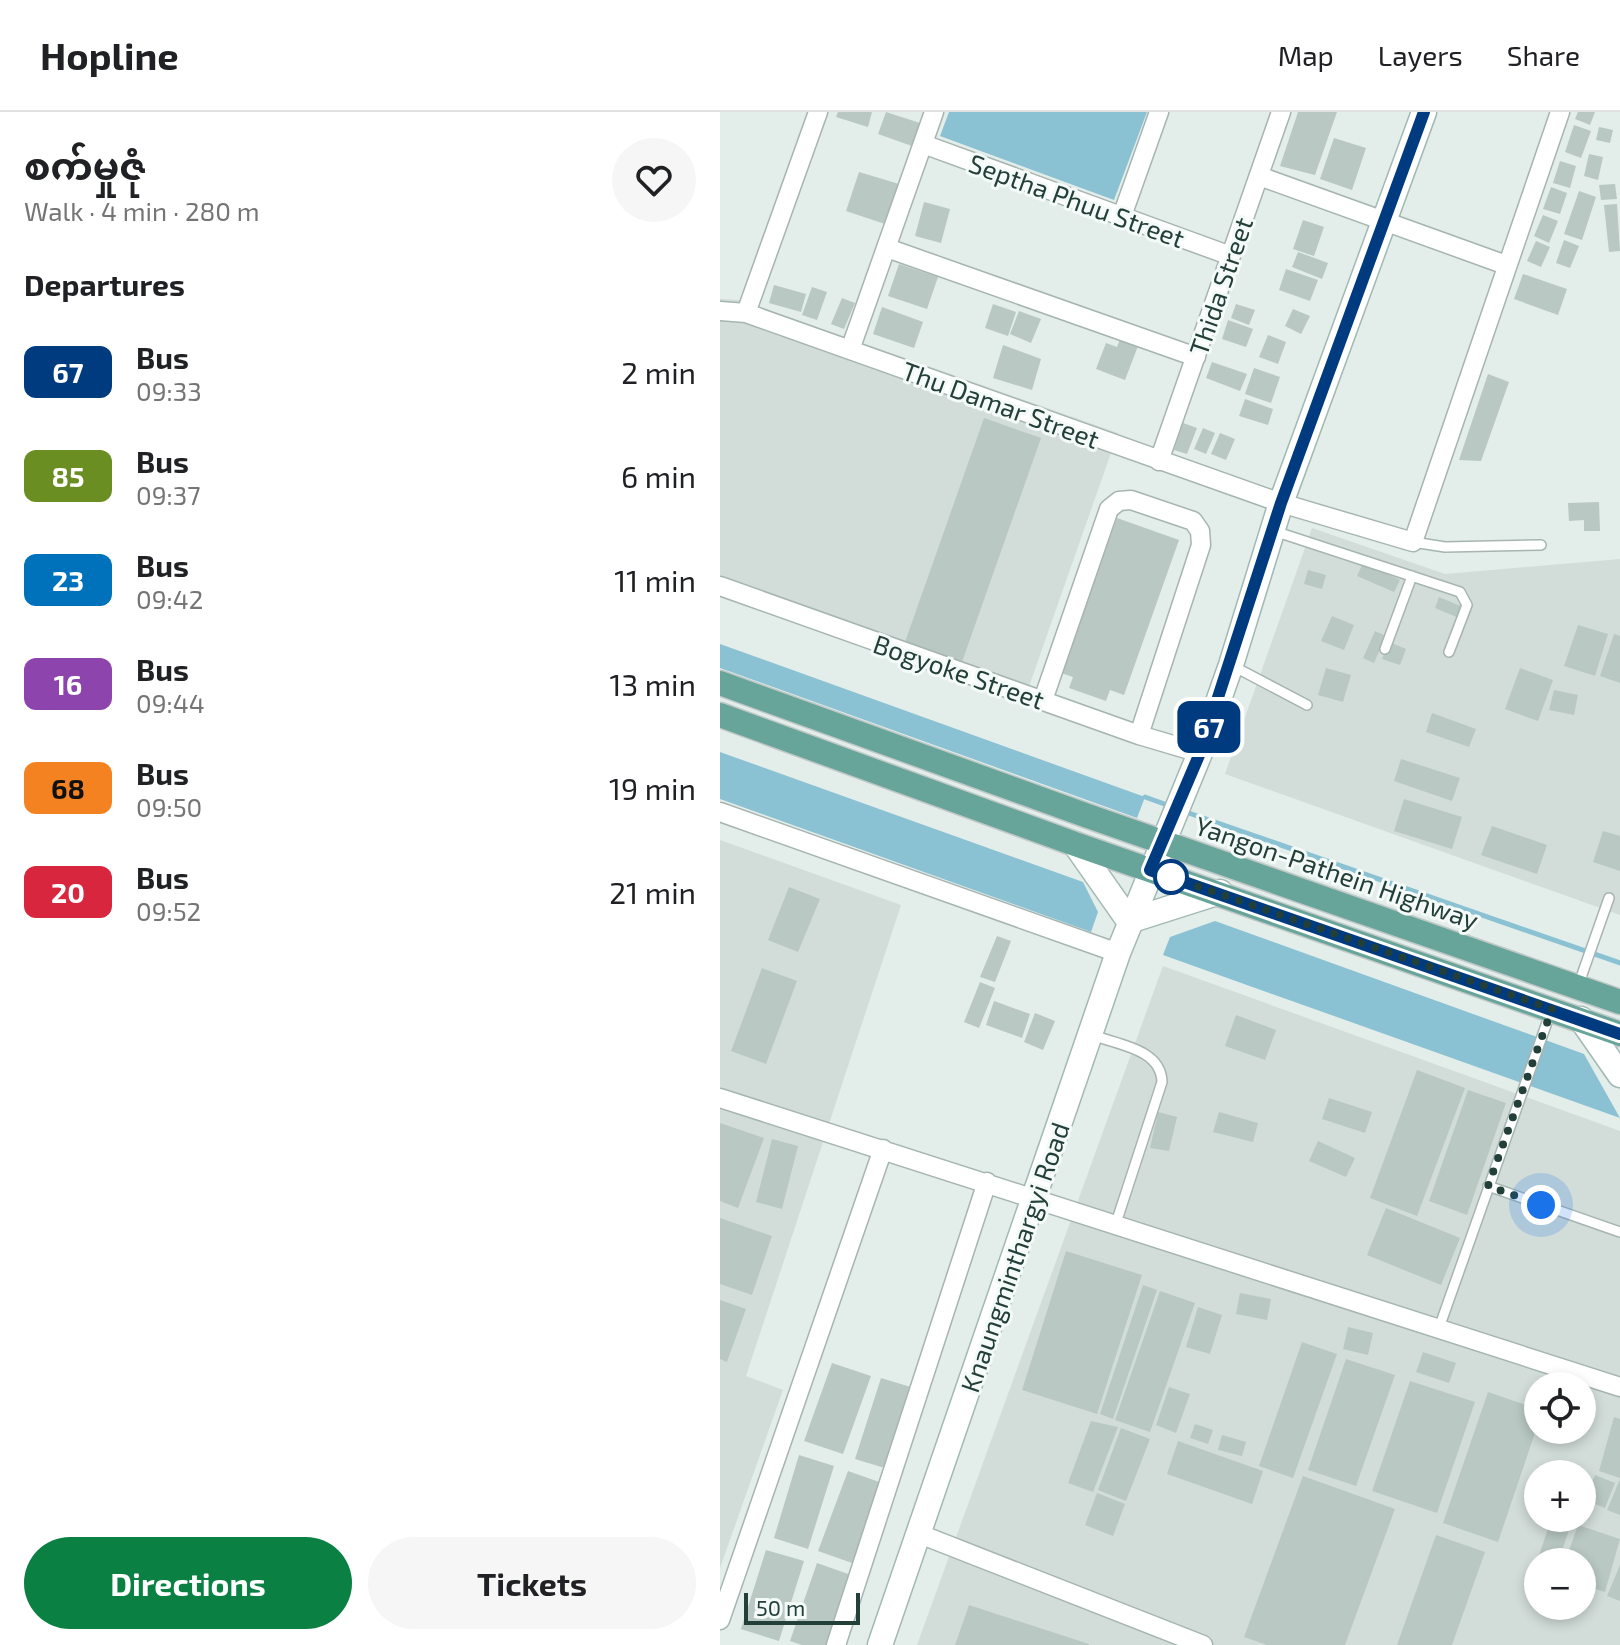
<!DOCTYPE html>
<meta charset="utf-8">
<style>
:root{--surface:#fff;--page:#f6f6f6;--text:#202124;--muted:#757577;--line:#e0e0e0;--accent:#0b8043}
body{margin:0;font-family:"Exo 2","Noto Sans Myanmar",sans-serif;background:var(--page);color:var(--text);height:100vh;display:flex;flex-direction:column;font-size:30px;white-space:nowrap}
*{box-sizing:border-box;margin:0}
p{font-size:26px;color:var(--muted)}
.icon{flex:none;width:44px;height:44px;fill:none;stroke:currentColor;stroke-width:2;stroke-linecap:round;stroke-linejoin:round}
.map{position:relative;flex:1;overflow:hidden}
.side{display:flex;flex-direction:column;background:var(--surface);width:720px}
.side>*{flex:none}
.badge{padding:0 16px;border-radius:12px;font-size:28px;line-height:52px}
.controls{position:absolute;left:804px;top:1260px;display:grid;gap:16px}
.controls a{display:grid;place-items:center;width:72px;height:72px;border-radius:50%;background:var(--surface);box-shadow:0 4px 12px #0003;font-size:40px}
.scale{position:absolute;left:24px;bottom:20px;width:116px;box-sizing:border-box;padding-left:8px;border:4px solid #233f3a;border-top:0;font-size:22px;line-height:28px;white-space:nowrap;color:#233f3a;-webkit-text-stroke:6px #f4faf7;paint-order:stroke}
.you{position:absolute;width:40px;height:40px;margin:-20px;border:6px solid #fff;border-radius:50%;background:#1a73e8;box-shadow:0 0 0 12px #1a73e833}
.map>.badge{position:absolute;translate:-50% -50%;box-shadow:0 0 0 4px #fff}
h2{padding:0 24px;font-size:30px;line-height:72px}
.round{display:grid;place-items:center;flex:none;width:84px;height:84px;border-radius:42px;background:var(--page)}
.headline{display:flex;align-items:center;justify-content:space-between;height:136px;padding:0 24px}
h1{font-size:38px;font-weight:700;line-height:60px}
.action{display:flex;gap:16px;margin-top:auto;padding:16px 24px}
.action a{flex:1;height:92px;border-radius:48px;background:var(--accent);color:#fff;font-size:32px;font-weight:700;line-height:92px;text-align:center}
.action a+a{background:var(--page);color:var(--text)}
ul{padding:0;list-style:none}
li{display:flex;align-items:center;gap:24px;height:104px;padding:0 24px}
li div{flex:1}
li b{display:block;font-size:30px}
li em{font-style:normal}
li .badge{min-width:88px;font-weight:700;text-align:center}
header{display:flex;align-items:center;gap:48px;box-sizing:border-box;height:112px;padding:0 40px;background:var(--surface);border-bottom:2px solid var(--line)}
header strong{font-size:38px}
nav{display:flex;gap:44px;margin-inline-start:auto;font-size:28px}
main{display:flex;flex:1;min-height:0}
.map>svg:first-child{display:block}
</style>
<header>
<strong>Hopline</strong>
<nav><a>Map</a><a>Layers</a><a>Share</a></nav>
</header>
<main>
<section class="side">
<div class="headline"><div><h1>စက်မှုဇုံ</h1><p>Walk · 4 min · 280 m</p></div><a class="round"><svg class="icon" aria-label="heart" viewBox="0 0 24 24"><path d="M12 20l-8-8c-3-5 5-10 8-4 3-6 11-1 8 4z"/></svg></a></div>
<h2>Departures</h2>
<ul>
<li><span class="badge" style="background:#003b80;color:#fff">67</span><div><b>Bus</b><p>09:33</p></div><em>2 min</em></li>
<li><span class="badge" style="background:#6b8e23;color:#fff">85</span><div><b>Bus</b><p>09:37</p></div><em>6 min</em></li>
<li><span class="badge" style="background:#0072bc;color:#fff">23</span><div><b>Bus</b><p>09:42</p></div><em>11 min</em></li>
<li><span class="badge" style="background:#8e44ad;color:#fff">16</span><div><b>Bus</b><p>09:44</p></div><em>13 min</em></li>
<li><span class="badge" style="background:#f58220;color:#111">68</span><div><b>Bus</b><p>09:50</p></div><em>19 min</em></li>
<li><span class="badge" style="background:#d7263d;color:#fff">20</span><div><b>Bus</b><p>09:52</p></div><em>21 min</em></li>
</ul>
<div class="action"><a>Directions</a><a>Tickets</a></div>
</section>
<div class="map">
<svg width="900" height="1533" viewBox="0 0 900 1533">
<rect width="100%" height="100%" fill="#e3edea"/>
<!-- built -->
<path fill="#d2ddd9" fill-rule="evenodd" d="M 0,187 L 20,188 L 398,321 L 307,580 L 0,470 Z
M 592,416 L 725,462 L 900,447 L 900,803 L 505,662 Z
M 0,728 L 181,793 L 26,1264 L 63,1278 L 0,1456 Z
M 443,854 L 900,1019 L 900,1533 L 197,1533 ZM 818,1274 L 862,1274 L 862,1318 L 818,1318 ZM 818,1362 L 862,1362 L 862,1406 L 818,1406 ZM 818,1450 L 862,1450 L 862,1494 L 818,1494 Z"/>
<!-- water -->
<path fill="#8bc2d3" d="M 229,0 L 427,0 L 394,88 L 220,24 Z
M 0,532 L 425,685 L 417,706 L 0,556 Z
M 0,640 L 363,770 L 378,800 L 371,820 L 0,687 Z
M 495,809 L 864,942 L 900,1006 L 443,843 L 450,825 Z"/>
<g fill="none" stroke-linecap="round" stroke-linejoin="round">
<!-- stream -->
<path stroke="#8bc2d3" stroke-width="5" d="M 425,685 L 450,694
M 463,699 L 900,851"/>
</g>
<!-- building -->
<path fill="#b9c8c3" d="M 118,0 L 152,0 L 148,15 L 116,5 Z
M 166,0 L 200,11 L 192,34 L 158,22 Z
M 578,0 L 617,0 L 595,63 L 560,54 Z
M 858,0 L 875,0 L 870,13 L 855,7 Z
M 854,13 L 871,19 L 861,46 L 845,40 Z
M 879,15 L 893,18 L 890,31 L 876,28 Z
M 614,26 L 646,36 L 632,78 L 600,67 Z
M 869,42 L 883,45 L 878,68 L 864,64 Z
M 840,49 L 856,54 L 850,76 L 833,71 Z
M 139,60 L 179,72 L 165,112 L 126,99 Z
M 895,72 L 897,87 L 881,88 L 879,73 Z
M 831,75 L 847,81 L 840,102 L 823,97 Z
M 859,79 L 876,85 L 862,128 L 844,122 Z
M 204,90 L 230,97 L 221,131 L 195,124 Z
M 897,92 L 900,139 L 889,140 L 884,93 Z
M 823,103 L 838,109 L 829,131 L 814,124 Z
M 583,108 L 604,115 L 594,144 L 573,137 Z
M 844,128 L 859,134 L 850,156 L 836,151 Z
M 816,129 L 830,135 L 821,155 L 807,149 Z
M 578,140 L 608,151 L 602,167 L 572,155 Z
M 179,152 L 218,165 L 207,197 L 168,184 Z
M 566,157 L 598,168 L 590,189 L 559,178 Z
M 803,162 L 847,177 L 838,203 L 794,187 Z
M 54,173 L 86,182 L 81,200 L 49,191 Z
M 92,175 L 107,180 L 97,208 L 82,203 Z
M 122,186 L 135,191 L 124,217 L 111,212 Z
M 273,192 L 296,200 L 288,224 L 265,216 Z
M 516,192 L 535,198 L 529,213 L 511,206 Z
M 162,195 L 203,210 L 194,236 L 153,222 Z
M 573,197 L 590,204 L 581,222 L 565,214 Z
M 299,199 L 321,207 L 311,231 L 290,222 Z
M 508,208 L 533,217 L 526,235 L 502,227 Z
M 548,223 L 566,230 L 558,252 L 539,245 Z
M 400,227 L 418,234 L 405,268 L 376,257 L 386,231 L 397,235 Z
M 283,233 L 321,247 L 312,278 L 273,266 Z
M 492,250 L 527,262 L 520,279 L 486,266 Z
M 534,256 L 560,265 L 551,291 L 525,282 Z
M 768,262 L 789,270 L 761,349 L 739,348 Z
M 525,287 L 553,297 L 548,313 L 519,304 Z
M 264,306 L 321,326 L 242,550 L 185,530 Z
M 463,311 L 477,316 L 467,342 L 454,338 Z
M 483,316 L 495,321 L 486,342 L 474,337 Z
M 500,321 L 515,327 L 506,348 L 491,342 Z
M 879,390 L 880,419 L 864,419 L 864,408 L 849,409 L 848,391 Z
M 397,406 L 459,428 L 404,583 L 390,578 L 386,589 L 349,576 L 353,565 L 341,561 Z
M 643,451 L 680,468 L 674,480 L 637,464 Z
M 588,458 L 606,463 L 602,477 L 584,472 Z
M 719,485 L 743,495 L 739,506 L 715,496 Z
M 612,504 L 634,513 L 624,538 L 601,529 Z
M 858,513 L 888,522 L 875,564 L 844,554 Z
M 655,519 L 666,524 L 654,551 L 643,546 Z
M 894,522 L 900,524 L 900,571 L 880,564 Z
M 669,530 L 686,537 L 680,553 L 662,547 Z
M 606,556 L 631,563 L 623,590 L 598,583 Z
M 800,556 L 833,568 L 818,609 L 785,597 Z
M 834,578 L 858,583 L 854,603 L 829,598 Z
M 712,601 L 756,617 L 749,635 L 706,620 Z
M 681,647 L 740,666 L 732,689 L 674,669 Z
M 684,687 L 742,705 L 732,737 L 674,719 Z
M 772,714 L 827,733 L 817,762 L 761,743 Z
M 883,719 L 900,724 L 900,759 L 873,750 Z
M 69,775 L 100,787 L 78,840 L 48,828 Z
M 277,824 L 291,829 L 275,870 L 260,865 Z
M 42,856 L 77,869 L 46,952 L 11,939 Z
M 260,870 L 275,876 L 259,916 L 244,910 Z
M 274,889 L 310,902 L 302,926 L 266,913 Z
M 315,901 L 335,909 L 323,938 L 304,930 Z
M 516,903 L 556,918 L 545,948 L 505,934 Z
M 697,958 L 745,976 L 697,1104 L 650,1086 Z
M 748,978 L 786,991 L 747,1103 L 709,1089 Z
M 609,986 L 652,1000 L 645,1021 L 602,1007 Z
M 438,1000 L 457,1005 L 449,1039 L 430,1036 Z
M 499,1000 L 538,1011 L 533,1030 L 493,1020 Z
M 0,1011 L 44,1026 L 18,1096 L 0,1089 Z
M 52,1027 L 78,1034 L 62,1097 L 36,1090 Z
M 598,1029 L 635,1046 L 626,1065 L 589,1049 Z
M 666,1096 L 740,1126 L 721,1173 L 647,1143 Z
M 0,1106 L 52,1124 L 32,1183 L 0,1172 Z
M 346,1139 L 422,1163 L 377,1302 L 302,1278 Z
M 423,1173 L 437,1178 L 393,1307 L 380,1302 Z
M 440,1179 L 475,1191 L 430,1320 L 395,1308 Z
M 520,1181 L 551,1187 L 547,1208 L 516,1202 Z
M 0,1188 L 26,1197 L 7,1250 L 0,1247 Z
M 478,1195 L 502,1203 L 490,1242 L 466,1235 Z
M 628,1215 L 653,1221 L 648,1243 L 623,1237 Z
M 582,1230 L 617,1242 L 573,1366 L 539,1354 Z
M 703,1240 L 736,1251 L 729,1271 L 696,1260 Z
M 626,1247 L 675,1263 L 636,1374 L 588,1358 Z
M 112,1251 L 151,1264 L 123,1342 L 84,1329 Z
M 161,1266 L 194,1276 L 168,1357 L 135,1347 Z
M 690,1269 L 755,1290 L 717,1401 L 652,1379 Z
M 449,1275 L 470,1282 L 456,1321 L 436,1313 Z
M 768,1280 L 818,1297 L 818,1312 L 778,1430 L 723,1411 Z
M 894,1305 L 900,1307 L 900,1366 L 879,1359 Z
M 371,1309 L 398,1315 L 373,1380 L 348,1371 Z
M 475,1312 L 493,1318 L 488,1332 L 470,1326 Z
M 401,1316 L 430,1327 L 406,1389 L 378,1378 Z
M 502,1323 L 526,1330 L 522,1344 L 498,1338 Z
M 458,1329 L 543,1359 L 532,1392 L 447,1362 Z
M 79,1343 L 114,1354 L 88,1437 L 54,1426 Z
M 128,1359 L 162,1371 L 132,1451 L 98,1439 Z
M 875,1363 L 895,1371 L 885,1396 L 865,1388 Z
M 583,1364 L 675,1397 L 625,1533 L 547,1533 L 524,1525 Z
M 900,1367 L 900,1403 L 887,1398 Z
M 377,1381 L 405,1392 L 393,1424 L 365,1413 Z
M 831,1408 L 850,1415 L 838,1450 L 820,1450 L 817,1449 Z
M 858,1413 L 900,1427 L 885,1480 L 862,1473 L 862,1450 L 845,1450 Z
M 716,1423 L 765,1440 L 732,1533 L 677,1533 Z
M 46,1438 L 84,1449 L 59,1529 L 21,1517 Z
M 97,1451 L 131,1463 L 107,1533 L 82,1533 L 70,1529 Z
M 900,1453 L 900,1489 L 887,1484 Z
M 249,1493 L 369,1532 L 369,1533 L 235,1533 Z"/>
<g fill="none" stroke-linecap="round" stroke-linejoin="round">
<defs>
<path id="lane" d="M 554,419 L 740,480 L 747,493 L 729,540
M 693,430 L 725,435 L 821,433
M 665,537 L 692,464
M 511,553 L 587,593
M 858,874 L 889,786
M 372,923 C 399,933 441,937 442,970 L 396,1111
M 768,1074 L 900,1120
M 719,1216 L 831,899"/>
<path id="street" d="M 203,32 L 511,144
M 539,64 L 786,153
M 402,104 L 439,0
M 167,136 L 476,245
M 0,199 L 26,201 L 561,391 L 693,430 L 840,0
M 26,201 L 98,0
M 130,238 L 214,0
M 439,349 L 561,0
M 0,474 L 419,623 L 480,641
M 323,588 L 389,397 L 399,389 L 411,388 L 473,409 L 480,419 L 481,433 L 419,623
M 0,700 L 398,841
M 0,986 L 900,1275
M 197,1421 L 483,1533
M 0,1508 L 163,1037
M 116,1533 L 267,1070"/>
<path id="secondary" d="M 355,732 L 409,809
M 409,809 L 500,780
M 861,907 L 900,963
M 160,1533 L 398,841 L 480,641 L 511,553 L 561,391 L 704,0"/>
<path id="primary" d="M 0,571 L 365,703 L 900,890
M 0,603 L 355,732 L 900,922"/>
</defs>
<!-- lane casing -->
<use href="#lane" stroke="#a6b5b2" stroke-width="12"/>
<!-- street casing -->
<use href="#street" stroke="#a6b5b2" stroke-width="21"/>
<!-- secondary casing -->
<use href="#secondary" stroke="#a2b9b3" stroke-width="27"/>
<!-- primary casing -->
<use href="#primary" stroke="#c1c9c8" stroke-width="27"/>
<!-- lane -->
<use href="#lane" stroke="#fff" stroke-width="9"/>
<!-- street -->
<use href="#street" stroke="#fff" stroke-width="18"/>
<!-- secondary -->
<use href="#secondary" stroke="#fff" stroke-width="24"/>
<!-- primary -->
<use href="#primary" stroke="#67a499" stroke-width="24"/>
</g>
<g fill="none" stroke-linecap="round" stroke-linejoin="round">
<defs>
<path id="line" d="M 704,0 L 561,391 L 480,641 L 430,758 L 900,922"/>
</defs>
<!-- line casing -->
<use href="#line" stroke="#fff" stroke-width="18"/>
<!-- line -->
<use href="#line" stroke="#003b80" stroke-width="12"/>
<!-- walk -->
<path stroke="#233f3a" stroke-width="8" stroke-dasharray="0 14.4" d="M 451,765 L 832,897 L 768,1074 L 821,1093"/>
</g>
<!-- markers -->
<circle fill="#fff" stroke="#003b80" stroke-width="4" cx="451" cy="765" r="16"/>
<g text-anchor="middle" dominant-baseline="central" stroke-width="6" stroke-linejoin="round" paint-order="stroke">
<!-- street labels -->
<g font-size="26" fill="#233f3a" stroke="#f4faf7">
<text transform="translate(357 88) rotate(20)">Septha Phuu Street</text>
<text transform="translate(500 174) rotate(-71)">Thida Street</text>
<text transform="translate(281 292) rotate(20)">Thu Damar Street</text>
<text transform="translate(239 559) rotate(19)">Bogyoke Street</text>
<text transform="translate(617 760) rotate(19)">Yangon-Pathein Highway</text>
<text transform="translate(294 1145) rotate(-71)">Knaungminthargyi Road</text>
</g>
</g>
</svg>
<div class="controls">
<a><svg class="icon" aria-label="locate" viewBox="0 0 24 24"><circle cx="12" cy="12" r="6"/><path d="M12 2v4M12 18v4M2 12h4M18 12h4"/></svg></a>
<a>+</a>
<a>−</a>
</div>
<div class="scale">50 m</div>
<div class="you" style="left:821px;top:1093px"></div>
<b class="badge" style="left:489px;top:615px;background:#003b80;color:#fff">67</b>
</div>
</main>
